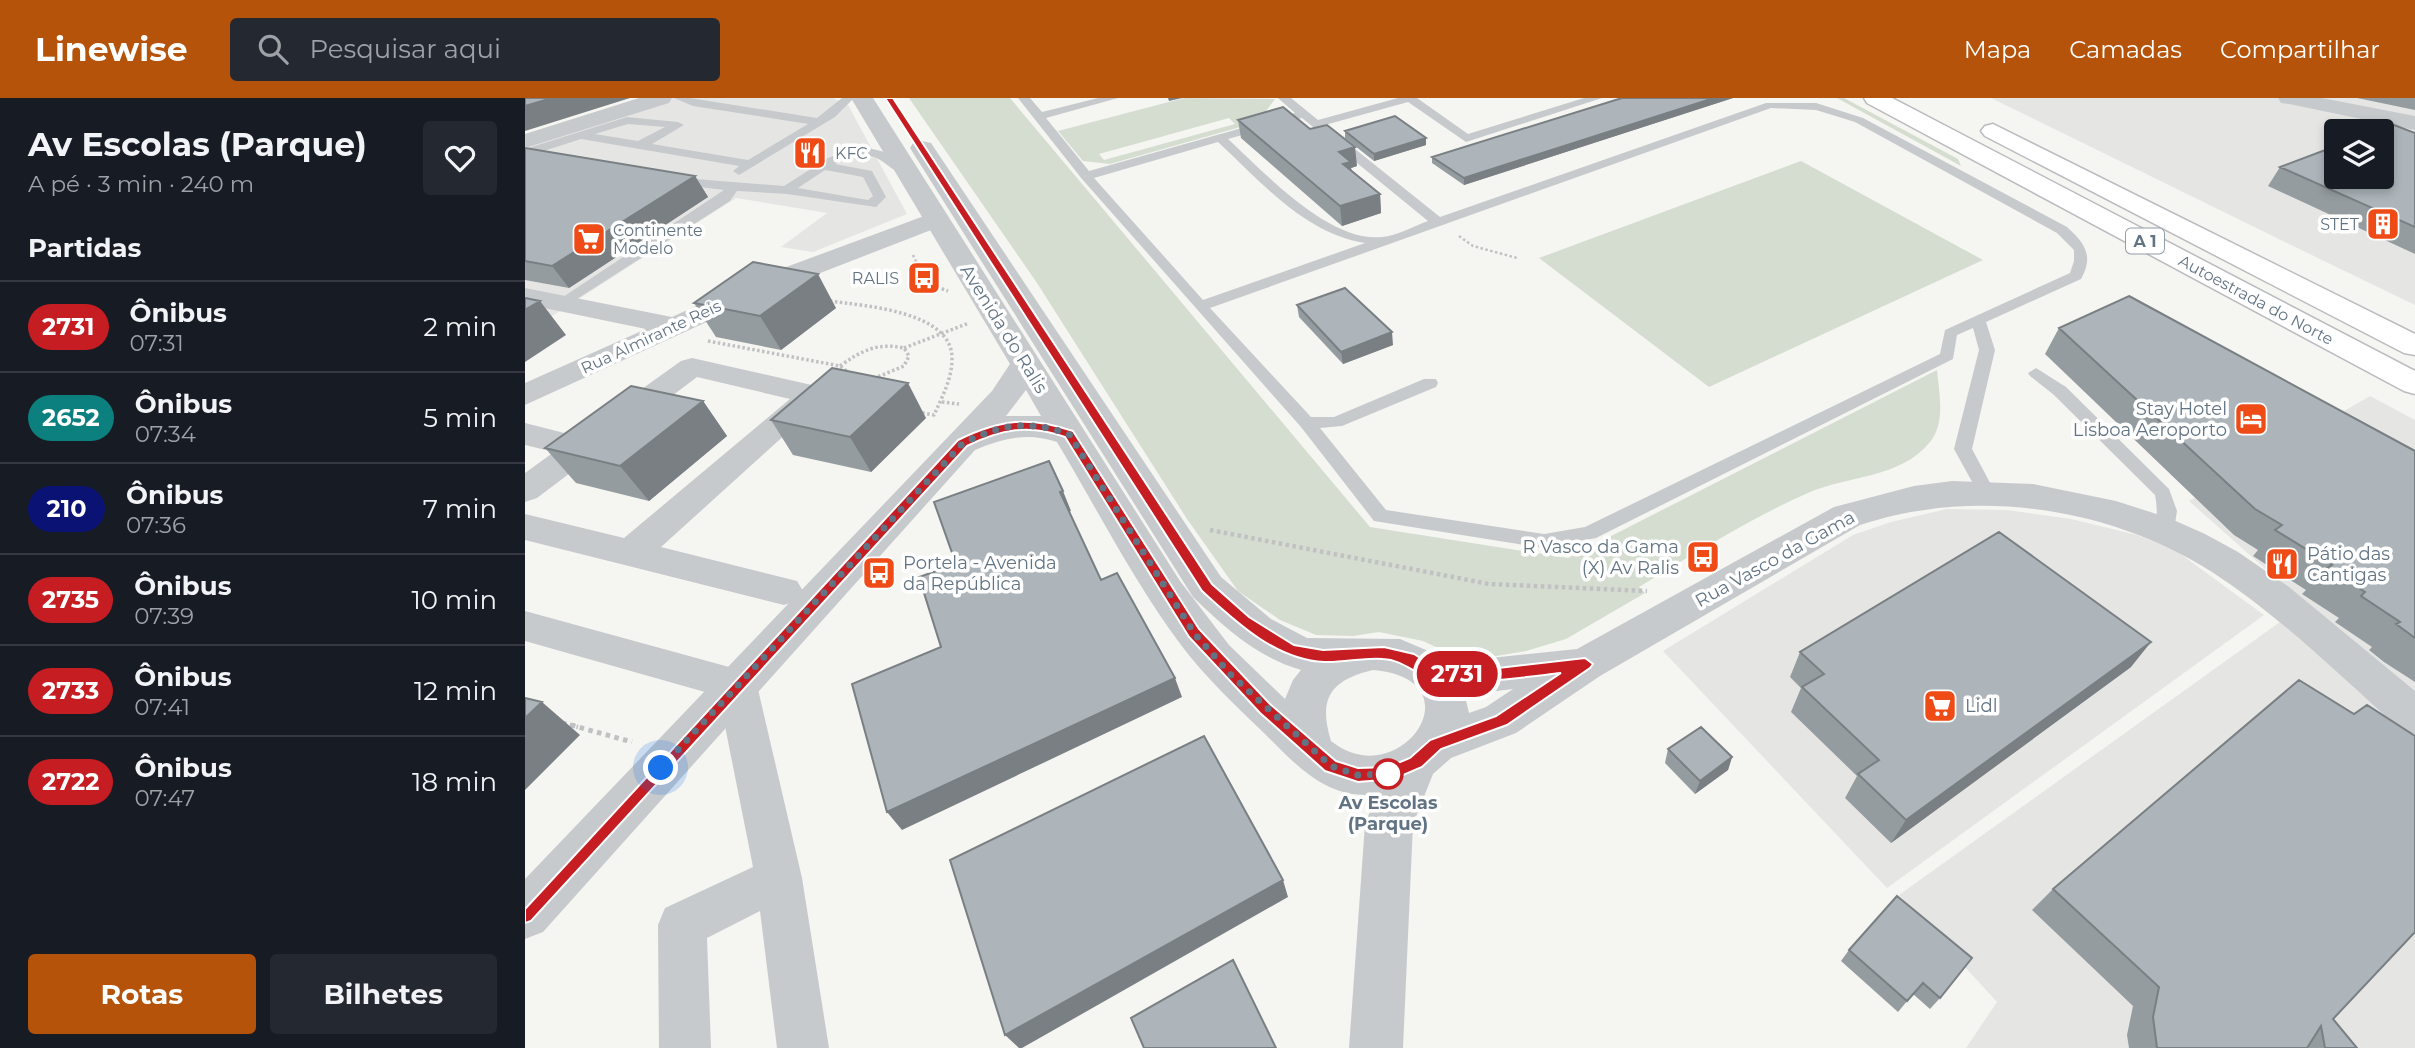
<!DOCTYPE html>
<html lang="pt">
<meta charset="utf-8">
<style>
:root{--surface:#171b24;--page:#242831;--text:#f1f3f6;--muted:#9ea1a6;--line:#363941;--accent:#b45309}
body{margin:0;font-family:Montserrat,sans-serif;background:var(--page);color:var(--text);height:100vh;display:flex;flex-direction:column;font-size:26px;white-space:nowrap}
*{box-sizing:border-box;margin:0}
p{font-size:23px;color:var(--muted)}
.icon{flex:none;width:38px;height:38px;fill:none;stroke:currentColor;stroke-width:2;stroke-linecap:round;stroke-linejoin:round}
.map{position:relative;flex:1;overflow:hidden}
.details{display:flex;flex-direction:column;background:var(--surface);width:525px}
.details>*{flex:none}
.badge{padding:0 14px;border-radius:23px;font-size:24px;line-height:46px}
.controls{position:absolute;left:1799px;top:21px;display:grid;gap:14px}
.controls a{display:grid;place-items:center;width:70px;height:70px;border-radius:7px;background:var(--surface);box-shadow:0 4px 10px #0003;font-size:35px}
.you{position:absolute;width:35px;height:35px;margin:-18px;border:5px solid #fff;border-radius:50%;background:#1a73e8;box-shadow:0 0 0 10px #1a73e833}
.map>.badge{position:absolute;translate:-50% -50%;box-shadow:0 0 0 4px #fff}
h2{padding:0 28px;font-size:26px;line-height:63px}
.round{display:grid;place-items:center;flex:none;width:74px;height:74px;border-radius:7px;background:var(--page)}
.head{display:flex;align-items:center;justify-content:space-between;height:119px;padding:0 28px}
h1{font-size:33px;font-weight:700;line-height:52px}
.primary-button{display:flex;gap:14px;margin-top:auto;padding:14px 28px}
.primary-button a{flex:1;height:80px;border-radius:7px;background:var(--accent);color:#fff;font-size:28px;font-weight:700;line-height:80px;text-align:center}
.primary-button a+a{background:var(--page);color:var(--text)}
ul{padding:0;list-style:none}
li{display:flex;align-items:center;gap:21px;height:91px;padding:0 28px;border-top:2px solid var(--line)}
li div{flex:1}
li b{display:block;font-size:26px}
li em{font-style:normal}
li .badge{min-width:77px;font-weight:700;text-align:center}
header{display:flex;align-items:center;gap:42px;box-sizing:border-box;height:98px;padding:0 35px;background:var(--accent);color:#fff}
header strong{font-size:33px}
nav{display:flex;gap:38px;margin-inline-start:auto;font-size:24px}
.search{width:490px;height:63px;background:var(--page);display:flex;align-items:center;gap:18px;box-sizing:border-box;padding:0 24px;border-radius:7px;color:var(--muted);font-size:26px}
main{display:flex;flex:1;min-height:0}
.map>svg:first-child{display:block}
</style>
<header>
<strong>Linewise</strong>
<div class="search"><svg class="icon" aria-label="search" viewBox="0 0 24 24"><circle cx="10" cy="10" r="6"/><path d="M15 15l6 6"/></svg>Pesquisar aqui</div>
<nav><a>Mapa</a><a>Camadas</a><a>Compartilhar</a></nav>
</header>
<main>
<section class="details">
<div class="head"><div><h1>Av Escolas (Parque)</h1><p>A pé · 3 min · 240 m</p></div><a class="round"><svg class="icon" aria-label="heart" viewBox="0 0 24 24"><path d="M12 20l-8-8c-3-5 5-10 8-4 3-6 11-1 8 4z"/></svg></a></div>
<h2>Partidas</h2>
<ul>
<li><span class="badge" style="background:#c61d23;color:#fff">2731</span><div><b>Ônibus</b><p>07:31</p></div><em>2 min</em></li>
<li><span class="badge" style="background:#0c807e;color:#fff">2652</span><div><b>Ônibus</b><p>07:34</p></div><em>5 min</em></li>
<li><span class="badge" style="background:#0a1274;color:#fff">210</span><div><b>Ônibus</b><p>07:36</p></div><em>7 min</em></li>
<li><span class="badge" style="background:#c61d23;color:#fff">2735</span><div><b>Ônibus</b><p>07:39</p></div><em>10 min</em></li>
<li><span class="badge" style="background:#c61d23;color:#fff">2733</span><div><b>Ônibus</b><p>07:41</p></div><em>12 min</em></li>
<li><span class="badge" style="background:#c61d23;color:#fff">2722</span><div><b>Ônibus</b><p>07:47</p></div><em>18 min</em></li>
</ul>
<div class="primary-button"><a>Rotas</a><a>Bilhetes</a></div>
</section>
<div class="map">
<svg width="1890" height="950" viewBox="0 0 1890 950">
<rect width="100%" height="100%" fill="#f5f5f1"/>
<!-- built -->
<path fill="#e5e6e4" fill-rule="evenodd" d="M 146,0 L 308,0 L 323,7 L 382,116 L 288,154 L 256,149 L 302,115 L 211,100 L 24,220 L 0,215 L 0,47 Z
M 1466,0 L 1890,0 L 1890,207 L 1799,163 ZM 1811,33 L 1857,33 L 1857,79 L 1811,79 Z
M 1845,298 L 1890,322 L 1890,950 L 1441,950 L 1472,904 L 1374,797 L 1780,506 L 1664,403 Z
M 1422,411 L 1482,412 L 1546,421 L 1612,437 L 1650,452 L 1739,517 L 1362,790 L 1138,553 L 1328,437 L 1366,424 Z"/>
<!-- green -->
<path fill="#d5ddd1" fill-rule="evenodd" d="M 384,0 L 485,0 L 845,429 L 1043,460 L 1412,272 C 1414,295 1421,324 1405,344 C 1375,381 1323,377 1283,395 C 1224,421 1169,456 1114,489 L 1120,495 L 1041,541 L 1001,553 L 959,560 L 930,558 L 898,543 L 854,534 L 828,538 L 791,537 L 755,522 L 713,493 L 662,421 L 512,185 Z
M 659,0 L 750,1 L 733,24 L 585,66 L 558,63 L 533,33 ZM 704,20 L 710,26 L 579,62 L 574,56 Z
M 1312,0 L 1319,0 L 1433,61 L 1436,68 Z
M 1276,63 L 1458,162 L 1184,289 L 1014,160 Z"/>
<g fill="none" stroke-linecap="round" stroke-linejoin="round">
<defs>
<path id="motorway" d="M 1339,0 L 1367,0 L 1890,273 L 1890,296 L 1879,293 L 1342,5 Z
M 1468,26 L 1890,236 L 1890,257 L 1879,255 L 1460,38 L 1456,33 L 1460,28 Z"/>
</defs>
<!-- motorway casing -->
<use href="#motorway" stroke="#b9bbbe" stroke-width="3"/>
<!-- path-far3 -->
<path stroke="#c0c1c3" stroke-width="2.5" stroke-dasharray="2.5 2.5" stroke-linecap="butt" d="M 934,138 L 948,148 L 992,160
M 388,157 L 392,166"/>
<!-- path-far2 -->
<path stroke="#c0c1c3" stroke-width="3.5" stroke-dasharray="2.5 2.5" stroke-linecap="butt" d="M 391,164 L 401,185 L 423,193
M 305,203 C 339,208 428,213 427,261 C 427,281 417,299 409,317 L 393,314
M 183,243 L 315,268 L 324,275
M 379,250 L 444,225
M 315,268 C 336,253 353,244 379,250 L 384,258 L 379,268 L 350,280
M 417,304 L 434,306"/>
<!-- path-far1 -->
<path stroke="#c0c1c3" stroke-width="4.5" stroke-dasharray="3.5 3.5" stroke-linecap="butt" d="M 685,432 L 964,486 L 1122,493
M 38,625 L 53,629"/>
<!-- path -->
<path stroke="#c0c1c3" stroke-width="5" stroke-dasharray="4.5 4.5" stroke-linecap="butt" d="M 46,627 L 107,644"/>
<!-- service -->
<path fill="#c7cacd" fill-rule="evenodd" d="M 149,0 L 165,0 L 292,20 L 317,0 L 329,0 L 310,19 L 214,77 L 208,73 L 214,68 L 56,41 L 0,59 L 0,51 L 102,19 L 153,24 L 159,27 L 127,46 L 223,62 L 283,26 L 168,8 ZM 103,26 L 140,29 L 113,43 L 70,36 Z
M 493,0 L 505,0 L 517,14 L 573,0 L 593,0 L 521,20 L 564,73 L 770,15 L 753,0 L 766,0 L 793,22 L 873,0 L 892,0 L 943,36 L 1059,0 L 1077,0 L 941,44 L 883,4 L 800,27 L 915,119 L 1241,5 L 1291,5 L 1338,20 L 1542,129 C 1560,145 1569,158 1556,181 L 1461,224 L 1470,252 L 1447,351 L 1471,396 L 1468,400 L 1456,400 L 1429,351 L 1454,252 L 1448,230 L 1432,237 L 1428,261 L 1071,440 L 1019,450 L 849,423 L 776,329 L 557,81 ZM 1246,10 L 1291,12 L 1330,24 L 1532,135 L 1549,152 L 1549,163 L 1545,175 L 1420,232 L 1415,256 L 1060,429 L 1019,436 L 861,412 L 795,330 L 817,328 L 911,289 L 913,285 L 911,281 L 899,281 L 809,319 L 786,319 L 685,210 ZM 777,20 L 903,123 C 889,128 872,138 857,139 C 804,145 739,74 703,41 ZM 693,44 C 735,83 780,136 840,145 L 678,202 L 569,80 Z
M 332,50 C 353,49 372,57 386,72 L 384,75 C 358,78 359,41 310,66 L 347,73 L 361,99 L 351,109 L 262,96 L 212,93 L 205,103 L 41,208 L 36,209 L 29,205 L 199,92 L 149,86 L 143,82 L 145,79 L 259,88 L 303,60 ZM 300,72 L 338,79 L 348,98 L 343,102 L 273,90 Z
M 1511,270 L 1541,289 L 1644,391 L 1652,413 L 1648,438 L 1634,438 C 1631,430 1633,410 1630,397 L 1529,297 L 1505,278 L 1503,275 Z"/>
<!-- minor -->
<path fill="#c7cacd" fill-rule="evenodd" d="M 114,0 L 147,0 L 144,5 L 0,50 L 0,36 Z
M 1753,0 L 1797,0 L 1890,18 L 1890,32 L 1764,6 L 1756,5 Z
M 410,114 L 419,117 L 423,122 L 419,127 L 254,191 L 0,307 L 0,285 L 121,231 L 0,206 L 0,190 L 147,219 L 234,179 Z
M 167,260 L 300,290 L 304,297 L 136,449 L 272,483 L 278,493 L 272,503 L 259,507 L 0,442 L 0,416 L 99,440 L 265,301 L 172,279 L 12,400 L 0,404 L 0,375 L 29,354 L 0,347 L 0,325 L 51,338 L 156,263 Z
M 0,513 L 226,575 L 232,587 L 277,780 L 304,950 L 252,950 L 235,813 L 182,840 L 186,950 L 134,950 L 133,827 L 140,810 L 228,769 L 194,598 L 0,543 Z"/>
<!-- tertiary -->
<path fill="#c7cacd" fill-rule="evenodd" d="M 326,0 L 348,0 L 655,483 L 704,547 L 760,601 L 768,582 L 776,572 C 732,559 701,531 668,499 L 385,50 L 388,45 L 397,43 L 406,45 L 696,479 L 746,521 L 782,540 L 875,541 L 915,558 L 956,561 L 1052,551 L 1309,409 L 1389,388 L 1427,383 L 1508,386 L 1591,403 L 1644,420 L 1680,436 L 1713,454 L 1764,489 L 1890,593 L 1890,636 L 1875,631 C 1814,577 1755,518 1687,474 C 1585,409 1450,389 1335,427 L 1075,578 L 991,635 L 926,660 L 908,676 L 888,726 L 878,950 L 824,950 L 840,726 L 852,696 C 803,703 771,667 740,636 C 711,608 681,580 656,547 C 609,484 572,411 532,344 C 502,334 478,340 450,352 L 18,834 L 0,841 L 0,781 L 467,293 L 485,266 ZM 501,292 L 516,318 L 481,318 ZM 848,572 C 955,581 875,698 806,643 C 793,601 805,582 848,572 ZM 988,591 L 961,609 L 944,615 L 939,594 L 956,595 Z"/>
<!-- motorway -->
<use href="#motorway" fill="#fff" fill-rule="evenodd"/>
</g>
<!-- wall -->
<path fill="#959ca0" d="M 1097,0 L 1208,0 L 939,87 L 907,65 L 907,59 Z
M 1832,0 L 1890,0 L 1890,12 Z
M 713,22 L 832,68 L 826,70 L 827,73 L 855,96 L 856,115 L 817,128 L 716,40 Z
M 820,33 L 901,40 L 901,47 L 849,63 L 820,40 Z
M 1890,35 L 1890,156 L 1743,88 L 1755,69 Z
M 0,50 L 170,78 L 183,99 L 44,190 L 0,182 Z
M 169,205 L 311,210 L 256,252 L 191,239 Z
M 772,207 L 868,247 L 818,266 L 774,219 Z
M 1534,230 L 1890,353 L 1890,584 L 1859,564 L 1844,552 L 1847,549 L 1810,524 L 1814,520 L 1777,496 L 1781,492 L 1728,458 L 1733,452 L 1709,437 L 1520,256 Z
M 178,303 L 202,338 L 124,403 L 51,385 L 20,350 Z
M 401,320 L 346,374 L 268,357 L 246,322 Z
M 1275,554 L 1606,569 L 1366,745 L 1320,700 L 1332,678 L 1266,614 L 1276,590 L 1265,579 Z
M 1143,651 L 1207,659 L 1203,672 L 1170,696 L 1140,665 Z
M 1528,791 L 1808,921 L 1832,950 L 1604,950 L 1602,937 L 1608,908 L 1507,812 Z
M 1372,798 L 1415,900 L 1405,911 L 1388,896 L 1373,914 L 1316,863 L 1324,852 Z"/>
<!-- shaded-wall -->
<path fill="#797f82" d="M 27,0 L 105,0 L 0,33 L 0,8 Z
M 643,0 L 657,0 L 644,3 Z
M 1189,0 L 1208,0 L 939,87 L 939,80 Z
M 901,40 L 901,47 L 849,63 L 849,56 Z
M 830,49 L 832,68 L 826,70 L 828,83 L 820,85 L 814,54 Z
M 170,78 L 183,99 L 44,190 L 27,168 Z
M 855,96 L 856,115 L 817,128 L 815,108 Z
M 293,176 L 311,210 L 256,252 L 235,218 Z
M 15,203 L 41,237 L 0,264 L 0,212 Z
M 867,234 L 868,247 L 818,266 L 816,254 Z
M 383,285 L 401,320 L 346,374 L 325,339 Z
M 178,303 L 202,338 L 124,403 L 95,368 Z
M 538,393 L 546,413 L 543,414 L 535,394 Z
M 1626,544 L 1606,569 L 1366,745 L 1381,722 Z
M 650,580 L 657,599 L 377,732 L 362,714 Z
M 17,604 L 55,637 L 0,692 L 0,620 Z
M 1207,659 L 1203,672 L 1170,696 L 1175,683 Z
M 758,782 L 763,799 L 497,950 L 494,950 L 480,937 Z"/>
<!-- building -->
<path fill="#adb5ba" stroke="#797f82" stroke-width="2" d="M 0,0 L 27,0 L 0,8 Z
M 1097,0 L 1189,0 L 939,80 L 907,59 Z
M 758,9 L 785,31 L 802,27 L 830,49 L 814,54 L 826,64 L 818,66 L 855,96 L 815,108 L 713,22 Z
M 870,18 L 901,40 L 849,56 L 820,33 Z
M 1869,27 L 1890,35 L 1890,129 L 1755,69 L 1811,48 L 1811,79 L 1857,79 L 1857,33 L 1852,33 Z
M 0,50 L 170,78 L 27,168 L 0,163 Z
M 228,164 L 293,176 L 235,218 L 169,205 Z
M 820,190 L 867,234 L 816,254 L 772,207 Z
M 1604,198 L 1890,353 L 1890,540 L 1871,526 L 1875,524 L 1836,498 L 1840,494 L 1802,470 L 1807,467 L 1750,432 L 1757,427 L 1730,411 L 1534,230 Z
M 0,200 L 15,203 L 0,212 Z
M 307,270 L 383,285 L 325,339 L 246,322 Z
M 106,288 L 178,303 L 95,368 L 20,350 Z
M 524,363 L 538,393 L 535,394 L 576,482 L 592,475 L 650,580 L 362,714 L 327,586 L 416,549 L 394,479 L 431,466 L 409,404 Z
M 1474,434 L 1626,544 L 1381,722 L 1333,676 L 1354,662 L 1277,589 L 1299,576 L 1275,554 Z
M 1774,582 L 1829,616 L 1842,607 L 1890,638 L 1890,834 L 1808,921 L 1832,950 L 1800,950 L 1796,928 L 1782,950 L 1632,950 L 1628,919 L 1634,889 L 1528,791 Z
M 0,600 L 17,604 L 0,620 Z
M 1176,629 L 1207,659 L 1175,683 L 1143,651 Z
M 679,638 L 758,782 L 480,937 L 425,762 Z
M 1372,798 L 1447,860 L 1415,900 L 1398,885 L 1382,903 L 1324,852 Z
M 708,862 L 751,950 L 619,950 L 606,920 Z"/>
<!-- line -->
<path fill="#c61d23" stroke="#fff" stroke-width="2" d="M 360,0 L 368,0 L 687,486 L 724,519 L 769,547 L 798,552 L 859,549 L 889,556 L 908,568 L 956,572 L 1060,560 L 1068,566 L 1065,570 L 982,627 L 916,651 L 897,669 L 869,681 L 833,684 L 800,673 L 735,615 L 664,539 L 540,339 C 504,326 476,331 442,348 L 6,823 L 0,825 L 0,811 L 433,342 C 476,321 504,318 548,333 L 674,531 L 745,606 L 811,663 L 833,670 L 863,669 L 885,660 L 905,642 L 971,618 L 1036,575 C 993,580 950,587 907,580 C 890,577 879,562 858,561 C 839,559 819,565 799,564 C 751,562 711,524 677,493 Z"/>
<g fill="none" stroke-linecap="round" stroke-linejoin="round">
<!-- walk -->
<path stroke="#627484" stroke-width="7" stroke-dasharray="0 12.6" d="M 136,670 L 438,345 C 477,326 503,322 544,336 L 669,535 L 705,576 L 806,668 L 833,677 L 863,676"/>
</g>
<!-- icons -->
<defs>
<symbol id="restaurant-square" viewBox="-11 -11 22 22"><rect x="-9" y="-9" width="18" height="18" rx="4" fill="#ef4b17" stroke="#fff"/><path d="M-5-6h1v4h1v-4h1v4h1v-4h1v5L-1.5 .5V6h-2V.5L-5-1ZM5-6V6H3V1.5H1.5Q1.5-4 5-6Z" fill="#fff"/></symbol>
<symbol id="building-square" viewBox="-11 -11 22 22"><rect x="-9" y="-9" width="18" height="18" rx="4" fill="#ef4b17" stroke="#fff"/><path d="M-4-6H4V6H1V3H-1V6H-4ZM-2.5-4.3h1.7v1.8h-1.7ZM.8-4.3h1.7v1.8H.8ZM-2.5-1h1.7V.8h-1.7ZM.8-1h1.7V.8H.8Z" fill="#fff"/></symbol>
<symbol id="supermarket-square" viewBox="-11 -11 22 22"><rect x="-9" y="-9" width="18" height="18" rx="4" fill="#ef4b17" stroke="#fff"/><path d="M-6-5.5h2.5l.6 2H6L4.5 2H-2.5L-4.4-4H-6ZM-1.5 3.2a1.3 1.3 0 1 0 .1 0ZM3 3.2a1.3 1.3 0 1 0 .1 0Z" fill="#fff"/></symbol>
<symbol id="bus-square" viewBox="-11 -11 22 22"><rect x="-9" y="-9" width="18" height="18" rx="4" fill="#ef4b17" stroke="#fff"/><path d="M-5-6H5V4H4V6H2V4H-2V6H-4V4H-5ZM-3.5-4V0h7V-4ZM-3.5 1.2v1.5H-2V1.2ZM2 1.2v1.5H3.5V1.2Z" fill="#fff"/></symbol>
<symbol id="hotel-square" viewBox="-11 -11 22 22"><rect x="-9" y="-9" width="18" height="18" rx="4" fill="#ef4b17" stroke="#fff"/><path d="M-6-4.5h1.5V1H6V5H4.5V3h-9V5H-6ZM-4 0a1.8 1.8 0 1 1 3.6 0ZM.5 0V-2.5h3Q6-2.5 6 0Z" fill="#fff"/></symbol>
</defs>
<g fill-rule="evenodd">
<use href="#restaurant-square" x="266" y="36" width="38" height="38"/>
<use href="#building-square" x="1839" y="107" width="38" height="38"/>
<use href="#supermarket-square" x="45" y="122" width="38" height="38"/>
<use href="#bus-square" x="380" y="161" width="38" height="38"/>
<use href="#hotel-square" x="1707" y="302" width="38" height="38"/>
<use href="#bus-square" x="1159" y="440" width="38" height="38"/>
<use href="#restaurant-square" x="1738" y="447" width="38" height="38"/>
<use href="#bus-square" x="335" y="456" width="38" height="38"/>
<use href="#supermarket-square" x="1396" y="589" width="38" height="38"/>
</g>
<!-- markers -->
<circle fill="#fff" stroke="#c61d23" stroke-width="3.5" cx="863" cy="676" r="14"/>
<g text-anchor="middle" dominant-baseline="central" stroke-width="7" stroke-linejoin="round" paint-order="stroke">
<!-- far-poi labels -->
<g font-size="16" fill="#627484" stroke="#fff" text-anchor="start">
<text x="310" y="55">KFC</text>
<text x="1834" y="126" text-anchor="end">STET</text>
<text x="88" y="132">Continente<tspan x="88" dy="18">Modelo</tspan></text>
<text x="374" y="180" text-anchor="end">RALIS</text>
</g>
<!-- shield labels -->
<rect fill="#fff" stroke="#919ea9" stroke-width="2" x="1601" y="130.5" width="38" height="25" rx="5"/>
<g font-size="16" font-weight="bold" fill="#627484">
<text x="1620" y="143">A 1</text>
</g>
<!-- far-street labels -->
<g font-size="16" fill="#627484" stroke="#fff">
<text transform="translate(1731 202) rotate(28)">Autoestrada do Norte</text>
<text transform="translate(126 239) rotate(-25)">Rua Almirante Reis</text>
</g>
<!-- street labels -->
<g font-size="18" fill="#627484" stroke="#fff">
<text transform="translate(479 231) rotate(58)">Avenida do Ralis</text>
<text transform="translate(1250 461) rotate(-29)">Rua Vasco da Gama</text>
</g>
<!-- poi labels -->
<g font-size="18" fill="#627484" stroke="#fff" text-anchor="start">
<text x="1702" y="311" text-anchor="end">Stay Hotel<tspan x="1702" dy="21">Lisboa Aeroporto</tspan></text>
<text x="1154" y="449" text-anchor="end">R Vasco da Gama<tspan x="1154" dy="21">(X) Av Ralis</tspan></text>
<text x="1782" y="456">Pátio das<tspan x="1782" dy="21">Cantigas</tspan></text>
<text x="378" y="465">Portela - Avenida<tspan x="378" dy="21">da República</tspan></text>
<text x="1440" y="608">Lidl</text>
</g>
<!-- stop labels -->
<g font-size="18" font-weight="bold" fill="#627484" stroke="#fff">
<text x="863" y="705">Av Escolas<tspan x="863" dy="21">(Parque)</tspan></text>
</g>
</g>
</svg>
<div class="controls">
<a><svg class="icon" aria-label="layers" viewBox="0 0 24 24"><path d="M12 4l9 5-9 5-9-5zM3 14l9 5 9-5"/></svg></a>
</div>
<div class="you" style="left:136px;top:670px"></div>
<b class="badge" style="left:932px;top:576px;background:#c61d23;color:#fff">2731</b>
</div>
</main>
